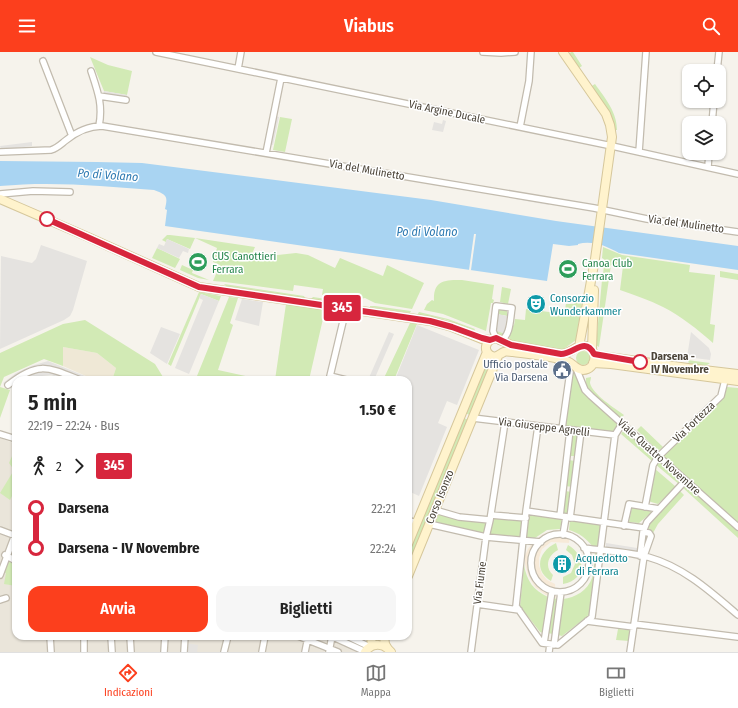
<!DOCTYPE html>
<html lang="it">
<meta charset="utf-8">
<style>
:root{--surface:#fff;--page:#f6f6f6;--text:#222;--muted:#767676;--line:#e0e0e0;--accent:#fc3f1d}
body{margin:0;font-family:"Fira Sans Condensed",sans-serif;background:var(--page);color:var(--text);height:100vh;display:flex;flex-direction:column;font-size:15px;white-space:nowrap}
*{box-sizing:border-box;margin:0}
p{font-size:13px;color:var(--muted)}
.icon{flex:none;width:22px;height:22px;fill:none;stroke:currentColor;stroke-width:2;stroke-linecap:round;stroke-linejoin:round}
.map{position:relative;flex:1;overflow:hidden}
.panel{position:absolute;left:12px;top:324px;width:400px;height:264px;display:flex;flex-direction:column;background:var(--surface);border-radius:12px;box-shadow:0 1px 3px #0004}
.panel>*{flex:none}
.badge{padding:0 8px;border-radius:3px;font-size:14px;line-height:26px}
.fabs{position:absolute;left:682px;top:12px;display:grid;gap:8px}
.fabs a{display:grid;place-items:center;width:44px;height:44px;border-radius:8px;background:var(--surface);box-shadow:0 1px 3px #0004;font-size:20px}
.map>.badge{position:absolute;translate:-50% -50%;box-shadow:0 0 0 2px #fff}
.legs{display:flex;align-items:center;gap:6px;height:44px;padding:0 16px;font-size:13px}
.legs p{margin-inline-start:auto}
.overview{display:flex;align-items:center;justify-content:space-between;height:68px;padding:0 16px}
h1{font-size:22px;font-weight:600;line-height:30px}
.button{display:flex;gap:8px;margin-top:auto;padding:8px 16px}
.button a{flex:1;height:46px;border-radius:12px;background:var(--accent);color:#fff;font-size:16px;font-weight:600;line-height:46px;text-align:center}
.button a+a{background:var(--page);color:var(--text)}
ul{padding:0 16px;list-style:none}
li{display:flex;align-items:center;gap:14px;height:40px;font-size:15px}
li i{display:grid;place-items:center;width:6px;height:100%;margin:0 5px;background:currentColor}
li i::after{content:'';width:10px;height:10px;margin:-5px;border:3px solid;border-radius:50%;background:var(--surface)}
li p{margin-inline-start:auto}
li:first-child i{background:linear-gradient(#0000 50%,currentColor 0)}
li:last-child i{background:linear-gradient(currentColor 50%,#0000 0)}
header{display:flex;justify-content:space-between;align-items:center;height:52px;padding:0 16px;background:var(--accent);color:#fff;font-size:18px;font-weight:600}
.tab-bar{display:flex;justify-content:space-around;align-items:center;height:56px;border-top:1px solid var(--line);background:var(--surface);font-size:11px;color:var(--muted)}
.tab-bar a{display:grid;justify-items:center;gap:2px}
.tab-bar .active{color:var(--accent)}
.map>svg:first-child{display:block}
</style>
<header><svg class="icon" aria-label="menu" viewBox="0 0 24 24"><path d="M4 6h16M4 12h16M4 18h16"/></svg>Viabus<svg class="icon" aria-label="search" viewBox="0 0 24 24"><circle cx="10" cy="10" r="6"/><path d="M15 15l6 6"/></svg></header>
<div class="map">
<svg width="738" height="600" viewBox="0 0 738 600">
<rect width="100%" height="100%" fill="#f6f3ec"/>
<!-- residential -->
<path fill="#eae5da" d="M 0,386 L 16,392 L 16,584 L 48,584 L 49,600 L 0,600 Z
M 52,584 L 328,584 L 364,600 L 53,600 Z"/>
<!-- commercial -->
<path fill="#f7ead8" d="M 556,478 L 571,479 L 569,491 L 551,490 L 542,497 L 539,506 L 539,514 L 542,522 L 547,528 L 555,532 L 556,546 L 546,543 L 535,535 L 528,523 L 525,512 L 525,503 L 528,497 L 535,488 L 543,482 Z"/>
<!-- education -->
<path fill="#efe8d6" d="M 63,295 L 97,301 L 116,316 L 112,328 L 95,328 L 63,314 Z"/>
<!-- green -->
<path fill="#d2eab5" d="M 571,0 L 573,0 L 582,14 L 579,16 L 569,2 Z
M 90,5 L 108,13 L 132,19 L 127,43 L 104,39 Z
M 595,32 C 605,46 617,60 617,78 L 613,78 L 590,35 Z
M 280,65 L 292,67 L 285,100 L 273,98 Z
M 167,183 L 170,183 L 195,186 L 190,197 L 167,187 L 166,190 L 162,188 Z
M 195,186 L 255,195 L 250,206 L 296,201 L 308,203 L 335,216 L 340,206 L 383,224 L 387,213 L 424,231 L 412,257 L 375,251 L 365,246 L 355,248 L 322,243 L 323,237 L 294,233 L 293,239 L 225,230 L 213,229 L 220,213 L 213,210 L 217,196 Z
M 603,195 L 622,203 L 690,213 L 689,220 L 715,223 L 710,272 L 715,273 L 713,291 C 697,277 681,264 663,255 C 649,248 634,243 620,238 L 623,214 L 611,213 L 599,295 L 596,293 L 602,228 L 605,208 L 602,206 Z
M 157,196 L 180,207 L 175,216 L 152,206 Z
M 182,213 L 193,218 L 192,221 L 209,228 L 198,226 L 180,218 Z
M 720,219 L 738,222 L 738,228 L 720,225 Z
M 462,228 L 494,233 L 492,247 L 494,248 L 493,251 L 491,251 L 486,279 L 443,262 L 424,258 L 427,252 L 432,248 L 434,249 C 433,228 445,228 462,228 Z
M 224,232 L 304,244 L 306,248 L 292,246 L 292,244 L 226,234 Z
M 502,235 L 511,237 L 508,252 L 500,250 Z
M 199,240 L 221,244 L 219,249 L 201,242 L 171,314 L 168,312 Z
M 229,245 L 238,246 L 230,271 L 233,273 L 218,318 L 250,325 L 249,328 L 193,328 L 197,324 Z
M 313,245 L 360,252 L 360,254 L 322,248 L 321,250 L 310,248 Z
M 575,249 L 582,250 L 576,288 L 561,299 L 509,288 L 512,274 L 514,273 L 515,267 L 525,268 L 526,257 L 557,261 L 558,257 L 565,257 L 566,252 L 574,252 Z
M 286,252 L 325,258 L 309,328 L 275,328 Z
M 370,254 L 375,254 L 411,259 L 410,261 L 370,255 Z
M 500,257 L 507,258 L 507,264 L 503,263 L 500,280 L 504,281 L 503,285 L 495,281 L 501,263 L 498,262 L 498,259 Z
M 419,260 L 448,267 L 475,277 L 474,279 L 447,268 L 423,263 L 420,264 L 417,263 Z
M 85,268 L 155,312 L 163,325 L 170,328 L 112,328 L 116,316 L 97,301 L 63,295 L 63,314 L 44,307 L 4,325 L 0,335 L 10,338 L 0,366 L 0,301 L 63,272 Z
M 410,271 L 417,272 L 394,328 L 383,328 Z
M576 306a7 7 0 1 1 14 0a7 7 0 1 1-14 0Z
M 488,304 L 495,307 L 472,364 L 465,361 Z
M 687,308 L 710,311 L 704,315 L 690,313 Z
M 571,316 L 576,319 L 584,340 L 619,372 L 612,380 L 563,375 Z
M 591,325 C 591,327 590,329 590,331 C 592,342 616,357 624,363 L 620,367 L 587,337 L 586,333 L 586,326 Z
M 727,335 L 738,336 L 738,471 L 662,404 L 724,345 Z
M 461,365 L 469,368 L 408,516 L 408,497 Z
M 641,374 L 663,395 L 658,399 L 637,378 Z
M 624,378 L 655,405 L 652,409 L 621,382 Z
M 572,380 L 579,381 L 575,404 L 569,404 Z
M 16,395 L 16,445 L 12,444 L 10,448 L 0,441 L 14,418 L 9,411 Z
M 569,408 L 575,409 L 572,435 L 566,434 Z
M 658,408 L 683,429 L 680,433 L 655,412 Z
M 654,416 L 675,434 L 675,436 L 658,452 L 648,449 Z
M 685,431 L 738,477 L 738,486 L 682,435 Z
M 679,438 L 684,443 L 658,472 L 653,481 L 647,479 L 652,467 Z
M 565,439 L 572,440 L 569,462 L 562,462 Z
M 632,455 L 645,457 L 652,460 L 639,471 L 629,470 Z
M 438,461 L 486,470 L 485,482 L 459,479 L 434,471 Z
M 531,462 L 562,467 L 560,477 L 547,478 L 535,486 L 525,485 L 528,467 Z
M 492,465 L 522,469 L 520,485 L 490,482 Z
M 570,468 L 602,473 L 599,496 L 593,495 C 586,486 579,481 569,478 Z
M 556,491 L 558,498 C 548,503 544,515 553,523 L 551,529 C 533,518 539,499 556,491 Z
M 568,493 C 587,504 586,528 563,532 L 563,525 L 571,521 L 575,512 L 572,503 L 566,498 Z
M 595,501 L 598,501 L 589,563 L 562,584 L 558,583 L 563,547 C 575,546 588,538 592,526 C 594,518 594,509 595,501 Z
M 6,507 L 14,511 L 12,515 L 16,517 L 16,547 L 14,547 L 16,534 L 4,532 L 6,521 L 3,520 Z
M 524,513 C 527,529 533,538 548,545 L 543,581 L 540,580 L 520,554 Z
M 552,546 L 558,547 L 553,582 L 547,581 Z
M 618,577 L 630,578 L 629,589 L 616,588 Z"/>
<!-- parking -->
<path fill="#e5e3e0" d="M 104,39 L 127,43 L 127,47 L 103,43 Z
M 275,64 L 279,65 L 273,93 L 269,92 Z
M 443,68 L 446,69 L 443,80 L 432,78 L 434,70 L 442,72 Z
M 32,90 L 32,94 L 1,98 L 0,94 Z
M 515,144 L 550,150 L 549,153 L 515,147 Z
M 167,187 L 189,197 L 188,201 L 183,199 L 179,206 L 157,196 L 159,192 L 164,194 Z
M 41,193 L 87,209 L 73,258 L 70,264 L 64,268 L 0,297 L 1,204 L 32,211 L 36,207 Z
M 201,242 L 219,249 L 189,322 L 175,316 L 203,248 L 199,246 Z
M 242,247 L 263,250 L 259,274 L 235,268 Z
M 498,262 L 507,264 L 504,281 L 495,279 Z
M 417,273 L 479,298 L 457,353 L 447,349 L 438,371 L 447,375 L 419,444 L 408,439 L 408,328 L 395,328 Z
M 161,275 L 180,282 L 167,312 L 150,301 Z
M 389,280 L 394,282 L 374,328 L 368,328 Z
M 691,280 L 709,296 L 711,302 L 710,308 L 687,305 Z
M 48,309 L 95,328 L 67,328 L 51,323 L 32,325 L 26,328 L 16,328 L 16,333 L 10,337 L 3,331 L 16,321 L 31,314 Z
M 606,491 L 637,496 L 637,499 L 606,495 Z
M 186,591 L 198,593 L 197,600 L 185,600 Z"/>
<!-- water -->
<path fill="#a9d4f2" d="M 0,109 L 97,110 L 142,111 L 431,148 L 556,169 L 738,194 L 738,218 L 619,201 C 607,194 592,188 578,192 L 578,193 L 569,194 L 553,192 L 547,229 L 165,174 L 167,158 L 165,157 C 168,144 167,143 154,138 C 102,134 52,129 0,134 Z"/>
<!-- pier -->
<path fill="#f6f3ec" d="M 474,182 L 476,182 L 471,218 L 469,218 Z"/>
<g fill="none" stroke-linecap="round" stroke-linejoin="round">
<defs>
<path id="street" d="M 156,0 L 612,94 L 738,122
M 483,0 L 501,1 L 515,0
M 43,9 L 72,84
M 238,17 L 241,0
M 91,19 C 98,40 103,53 99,74
M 717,19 L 719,0
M 99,44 L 126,48
M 712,71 L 714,49
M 520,75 L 529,29 L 531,0
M 0,100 L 51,98 C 57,96 60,93 65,89 C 76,80 87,74 102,74 L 594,156 L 647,167 L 738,180
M 639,100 L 646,0
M 266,101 L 281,26
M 708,115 L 709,101
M 0,142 L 33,139 L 70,140
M 346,257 L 330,324 L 346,328
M 496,286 L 493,279 L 496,254 L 512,256 C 510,266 511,284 500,289
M 576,316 L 585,338 L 591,344 L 738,475
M 8,333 C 38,309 48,315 80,328
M 473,366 L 615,383
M 538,374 L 526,459 L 516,554 L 542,591 L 558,593 L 592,565 L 615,383 L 622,372
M 562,377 L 570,320
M 0,382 L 16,387
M 645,455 L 653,413 L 658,405 L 721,344 L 725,328
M 435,458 L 459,465 L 490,468
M 526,459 L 644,476
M 491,463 L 526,466
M 560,464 L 570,378
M 570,466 L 581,379
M 408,468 L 416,471
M 429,472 L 486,485 L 541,490
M 624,474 L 629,452 L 659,457
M 0,478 L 16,484
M531 511a29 29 0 1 1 58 0a29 29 0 1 1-58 0Z
M 563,483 L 566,465
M 584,496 C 605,499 628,500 648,505 C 684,515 711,540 738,563
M 5,503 L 16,509
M 640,504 L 643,480 L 647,470 L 685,429
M 0,523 L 16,480
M 0,548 L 6,546
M 477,552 L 519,558
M 587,569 L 634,575
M 634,572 L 738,585
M 50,584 L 51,600
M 84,584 L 84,600
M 111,584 L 112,600
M 130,584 L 131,600
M 298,584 L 338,600
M 331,584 L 366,600
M 347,584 L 370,595
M 544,591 L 552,539
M 554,593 L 561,540
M 164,600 L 165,584
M 184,600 L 185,584
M 224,600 L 228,584
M 262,600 L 265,584
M 305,600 L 308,585
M 329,600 L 332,584
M 471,600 L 486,485 L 490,468 L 505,370
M 549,600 L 550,592
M 630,600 L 644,504 L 651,484 L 649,481 L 643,480"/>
<path id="secondary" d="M 563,0 L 606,62 L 610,73 L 612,85 L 595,207 L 579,295
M 0,147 L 88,185 L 199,235 L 430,269 L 452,275 L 482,287 L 490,288 L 496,286 L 511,293 L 561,302 C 570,302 577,292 586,294 C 599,298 596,318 583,318 C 576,318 573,311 567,309 C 551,304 529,302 513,300 C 510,300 506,299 504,300 C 499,302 496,307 490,303 C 484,299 485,292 490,288
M 592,298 L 594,238
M 594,303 L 695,317 L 738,322
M 593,311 L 611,312 L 738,329
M 408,492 L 487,300
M 408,524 L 498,304
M 371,584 L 372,594
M 384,584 L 385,592 L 388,597
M 365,600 C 372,590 384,591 391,600"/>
</defs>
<!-- street casing -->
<use href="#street" stroke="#c2bbae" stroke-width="8"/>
<!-- secondary casing -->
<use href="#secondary" stroke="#d6c79b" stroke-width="10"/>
<!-- street -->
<use href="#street" stroke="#fff" stroke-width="5.5"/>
<!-- secondary -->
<use href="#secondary" stroke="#fff3cd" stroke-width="8"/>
</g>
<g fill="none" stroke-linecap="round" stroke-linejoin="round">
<defs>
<path id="line-1" d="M 47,167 L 199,235 L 430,269 L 452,275 L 482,286 L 490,288 L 496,286 L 511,293 L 561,302 C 574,302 585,284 594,302 L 640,310"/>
</defs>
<!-- line-1 casing -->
<use href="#line-1" stroke="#fff" stroke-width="9"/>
<!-- line-1 -->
<use href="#line-1" stroke="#d7263d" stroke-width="6"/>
</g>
<!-- icons -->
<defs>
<symbol id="stadium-disc" viewBox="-11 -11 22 22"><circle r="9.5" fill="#2e9e5b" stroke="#fff"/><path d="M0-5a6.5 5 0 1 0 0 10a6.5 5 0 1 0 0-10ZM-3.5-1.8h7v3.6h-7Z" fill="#fff"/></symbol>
<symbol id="theatre-disc" viewBox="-11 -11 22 22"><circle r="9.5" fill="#0f9aa8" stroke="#fff"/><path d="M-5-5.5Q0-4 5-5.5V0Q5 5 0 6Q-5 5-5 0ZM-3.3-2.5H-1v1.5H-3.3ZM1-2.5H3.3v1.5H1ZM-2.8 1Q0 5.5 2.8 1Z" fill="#fff"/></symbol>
<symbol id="civic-disc" viewBox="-11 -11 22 22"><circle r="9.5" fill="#5c6f8a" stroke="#fff"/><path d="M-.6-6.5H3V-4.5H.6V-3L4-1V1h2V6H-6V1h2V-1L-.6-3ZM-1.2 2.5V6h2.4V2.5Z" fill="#fff"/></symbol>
<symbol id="building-disc" viewBox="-11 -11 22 22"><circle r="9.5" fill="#0f9aa8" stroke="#fff"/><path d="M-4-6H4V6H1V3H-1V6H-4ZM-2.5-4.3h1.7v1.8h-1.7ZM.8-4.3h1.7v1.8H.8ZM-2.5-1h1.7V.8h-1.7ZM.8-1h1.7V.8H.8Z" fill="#fff"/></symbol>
</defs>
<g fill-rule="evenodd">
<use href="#stadium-disc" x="187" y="199" width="22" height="22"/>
<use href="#stadium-disc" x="557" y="206" width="22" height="22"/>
<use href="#theatre-disc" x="525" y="241" width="22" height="22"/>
<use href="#civic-disc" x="551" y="307" width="22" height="22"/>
<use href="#building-disc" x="551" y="501" width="22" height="22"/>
</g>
<!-- markers -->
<g fill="#fff" stroke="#d7263d" stroke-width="2">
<circle cx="47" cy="167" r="7"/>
<circle cx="640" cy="310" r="7"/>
</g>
<g text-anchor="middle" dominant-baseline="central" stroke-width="3" stroke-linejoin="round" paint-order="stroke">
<!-- street labels -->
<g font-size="11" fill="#4b4439" stroke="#fff">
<text transform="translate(447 60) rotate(12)">Via Argine Ducale</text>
<text transform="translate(367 118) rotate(10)">Via del Mulinetto</text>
<text transform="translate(686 172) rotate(8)">Via del Mulinetto</text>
<text transform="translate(694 370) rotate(-44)">Via Fortezza</text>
<text transform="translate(544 375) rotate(7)">Via Giuseppe Agnelli</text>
<text transform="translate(659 405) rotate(42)">Viale Quattro Novembre</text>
<text transform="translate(440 445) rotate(-68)">Corso Isonzo</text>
<text transform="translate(480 531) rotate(-83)">Via Fiume</text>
</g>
<!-- leisure labels -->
<g font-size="11" fill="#27864d" stroke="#fff" text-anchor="start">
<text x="212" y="204">CUS Canottieri<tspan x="212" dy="13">Ferrara</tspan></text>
<text x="582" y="211">Canoa Club<tspan x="582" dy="13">Ferrara</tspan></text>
</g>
<!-- culture labels -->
<g font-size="11" fill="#0d838f" stroke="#fff" text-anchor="start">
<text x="550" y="246">Consorzio<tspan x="550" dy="13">Wunderkammer</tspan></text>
<text x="576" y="506">Acquedotto<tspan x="576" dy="13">di Ferrara</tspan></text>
</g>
<!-- stop labels -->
<g font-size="11" font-weight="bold" fill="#4b4439" stroke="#fff" text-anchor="start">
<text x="651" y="304">Darsena -<tspan x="651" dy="13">IV Novembre</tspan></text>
</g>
<!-- service labels -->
<g font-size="11" fill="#4e5e75" stroke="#fff" text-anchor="end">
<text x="548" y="312">Ufficio postale<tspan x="548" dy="13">Via Darsena</tspan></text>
</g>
<!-- water labels -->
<g font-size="12" font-style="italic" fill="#2e7ab2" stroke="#fff">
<text transform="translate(108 123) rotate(4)">Po di Volano</text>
<text x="427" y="180">Po di Volano</text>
</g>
</g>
</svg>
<div class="fabs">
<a><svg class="icon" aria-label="locate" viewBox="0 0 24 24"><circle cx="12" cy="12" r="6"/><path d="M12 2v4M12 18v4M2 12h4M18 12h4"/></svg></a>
<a><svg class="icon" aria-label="layers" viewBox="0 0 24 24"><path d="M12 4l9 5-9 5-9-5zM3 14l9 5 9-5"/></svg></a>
</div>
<b class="badge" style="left:342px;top:256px;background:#d7263d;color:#fff">345</b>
<section class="panel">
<div class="overview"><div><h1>5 min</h1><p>22:19 – 22:24 · Bus</p></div><b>1.50 €</b></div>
<div class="legs"><svg class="icon" aria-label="walk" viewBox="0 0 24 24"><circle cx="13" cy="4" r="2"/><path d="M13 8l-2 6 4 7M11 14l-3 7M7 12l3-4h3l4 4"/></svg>2<svg class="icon" aria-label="forward" viewBox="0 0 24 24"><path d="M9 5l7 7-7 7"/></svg><b class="badge" style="background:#d7263d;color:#fff">345</b></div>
<ul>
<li><i style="color:#d7263d"></i><b>Darsena</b><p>22:21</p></li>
<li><i style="color:#d7263d"></i><b>Darsena - IV Novembre</b><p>22:24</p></li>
</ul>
<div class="button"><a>Avvia</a><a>Biglietti</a></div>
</section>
</div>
<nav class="tab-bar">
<a class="active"><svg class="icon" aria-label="directions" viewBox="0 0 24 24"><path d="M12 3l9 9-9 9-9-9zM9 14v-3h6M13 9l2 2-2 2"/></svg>Indicazioni</a>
<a><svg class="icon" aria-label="map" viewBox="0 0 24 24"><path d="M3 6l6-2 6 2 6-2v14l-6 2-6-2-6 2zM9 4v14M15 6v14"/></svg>Mappa</a>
<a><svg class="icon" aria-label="tickets" viewBox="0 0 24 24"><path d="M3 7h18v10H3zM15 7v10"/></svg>Biglietti</a>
</nav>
